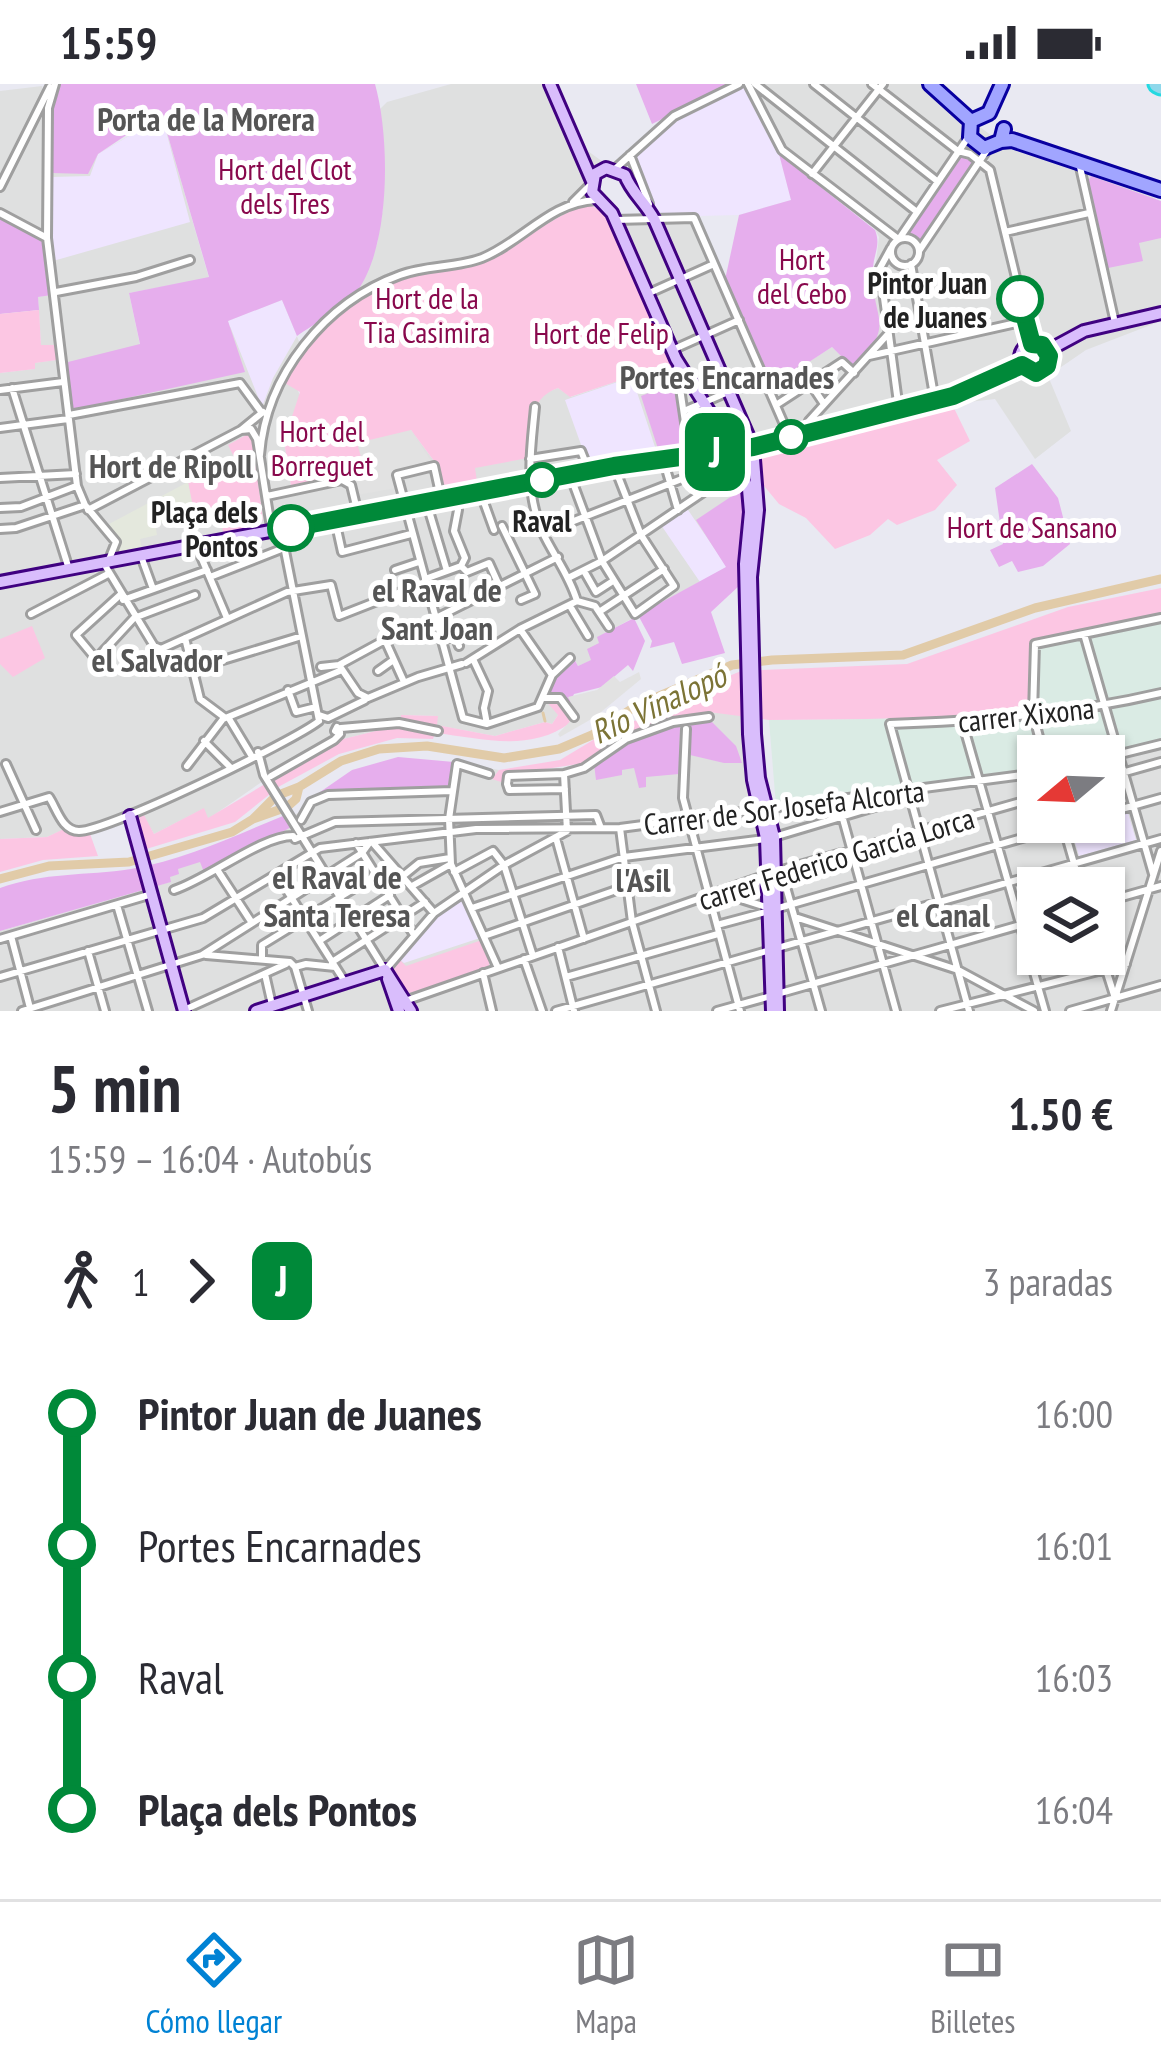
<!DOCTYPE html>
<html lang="es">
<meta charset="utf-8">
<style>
:root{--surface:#fff;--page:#f2f2f3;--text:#2b2b33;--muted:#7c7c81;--line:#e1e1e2;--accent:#0082d4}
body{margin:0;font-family:"PT Sans Narrow",sans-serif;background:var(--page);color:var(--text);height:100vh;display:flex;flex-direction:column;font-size:45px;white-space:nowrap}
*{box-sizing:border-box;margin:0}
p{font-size:39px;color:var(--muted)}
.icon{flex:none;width:66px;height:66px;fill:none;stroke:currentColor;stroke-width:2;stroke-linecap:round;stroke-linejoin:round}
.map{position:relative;height:927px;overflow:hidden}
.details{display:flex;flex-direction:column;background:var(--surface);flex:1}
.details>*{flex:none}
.badge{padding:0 24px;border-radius:18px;font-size:42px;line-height:78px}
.needle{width:78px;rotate:251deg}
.buttons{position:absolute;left:1017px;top:651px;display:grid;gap:24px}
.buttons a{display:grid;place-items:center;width:108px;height:108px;border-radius:0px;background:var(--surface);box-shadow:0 3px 9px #0004;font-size:60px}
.map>.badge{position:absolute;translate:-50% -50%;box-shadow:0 0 0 6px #fff}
.legs{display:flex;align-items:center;gap:18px;height:132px;padding:0 48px;font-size:39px}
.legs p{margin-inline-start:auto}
.head{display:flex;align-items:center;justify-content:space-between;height:204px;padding:0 48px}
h1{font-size:66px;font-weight:600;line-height:90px}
ul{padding:0 48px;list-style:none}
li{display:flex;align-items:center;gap:42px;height:132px;font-size:45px}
li i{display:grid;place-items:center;width:18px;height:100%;margin:0 15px;background:currentColor}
li i::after{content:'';width:30px;height:30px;margin:-15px;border:9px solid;border-radius:50%;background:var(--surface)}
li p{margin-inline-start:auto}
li:first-child i{background:linear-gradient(#0000 50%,currentColor 0)}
li:last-child i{background:linear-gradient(currentColor 50%,#0000 0)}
.status{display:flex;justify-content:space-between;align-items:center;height:84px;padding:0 60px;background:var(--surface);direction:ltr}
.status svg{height:33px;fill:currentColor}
.dock{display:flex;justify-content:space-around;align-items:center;height:168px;border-top:3px solid var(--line);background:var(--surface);font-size:33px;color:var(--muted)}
.dock a{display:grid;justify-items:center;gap:6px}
.dock .active{color:var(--accent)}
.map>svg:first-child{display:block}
</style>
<div class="status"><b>15:59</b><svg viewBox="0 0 49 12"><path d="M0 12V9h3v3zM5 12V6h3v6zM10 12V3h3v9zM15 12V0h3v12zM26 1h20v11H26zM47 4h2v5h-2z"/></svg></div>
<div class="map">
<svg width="1161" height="927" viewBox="0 0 1161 927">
<rect width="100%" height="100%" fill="#e9e9f2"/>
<!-- residential -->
<path fill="#dfe0e0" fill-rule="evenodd" d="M 451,0 L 557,0 L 585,65 L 606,80 L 588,120 L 562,131 L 489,176 L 382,203 L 359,218 L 357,208 L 377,160 L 383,124 L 380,25 L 387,18 Z
M 747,0 L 921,0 L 1010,65 L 1153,113 L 1161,120 L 1161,237 L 1086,266 L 1048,292 L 1071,347 L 1035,375 L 995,315 L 952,320 L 766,364 L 756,374 L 744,404 L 727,483 L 598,553 L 600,559 L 592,576 L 578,582 L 574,574 L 553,591 L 558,631 L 552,640 L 545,638 L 495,652 L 436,641 L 437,632 L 402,631 L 400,641 L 339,656 L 266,695 L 208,735 L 203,725 L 154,750 L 143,731 L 83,749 L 67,744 L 47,753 L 0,755 L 0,289 L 34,285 L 34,279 L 56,276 L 41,262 L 38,213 L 51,211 L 42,156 L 0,130 L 0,7 L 42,2 L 46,33 L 98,70 L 129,52 L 161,28 L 209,194 L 129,209 L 140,261 L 72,325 L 282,216 L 303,267 L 297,304 L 300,312 L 284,357 L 291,402 L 346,391 L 411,346 L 437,381 L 443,411 L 478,403 L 474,384 L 543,310 L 558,304 L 571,313 L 633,292 L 640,309 L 670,274 L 610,138 L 617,133 L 697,133 L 772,301 L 832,263 L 854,284 L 874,194 L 879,153 L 875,145 L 779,70 Z
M 709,628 L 744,631 L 760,723 L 1038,688 L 1038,738 L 1104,738 L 1104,674 L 1161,660 L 1161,927 L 0,927 L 0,847 L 170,798 L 169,792 L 177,785 L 290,743 L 286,735 L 300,728 L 313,713 L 335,707 L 450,704 L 454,678 L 499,686 L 493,695 L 560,684 L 585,679 L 629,649 ZM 1038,804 L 1104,804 L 1104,870 L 1038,870 Z"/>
<!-- industrial -->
<path fill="#daebe4" d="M 1161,530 L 1161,660 L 1104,672 L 1038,672 L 1038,688 L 776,722 L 769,636 L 867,635 L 1031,557 Z"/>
<!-- education -->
<path fill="#efe5ff" d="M 737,2 L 745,2 L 779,70 L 791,116 L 739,131 L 656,133 L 634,70 L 680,33 Z
M 161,28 L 190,138 L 53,177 L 51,93 L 90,92 L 98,70 L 129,52 Z
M 282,216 L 297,252 L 273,294 L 262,323 L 228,237 Z
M 632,293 L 657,369 L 589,383 L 565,316 Z
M 686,423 L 727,483 L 700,498 L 661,441 Z
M 1128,729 L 1136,756 L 1079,772 L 1071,745 Z
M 460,813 L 480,854 L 404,879 L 399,875 L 437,830 Z"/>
<!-- grass -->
<path fill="#e6aeed" d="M 58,0 L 375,0 C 390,53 391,159 358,206 C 346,224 315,239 297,252 L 282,216 L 228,237 L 245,288 L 72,326 L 64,279 L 140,260 L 129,209 L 209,193 L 161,28 L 98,70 L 88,90 L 51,89 L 46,33 Z
M 636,0 L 733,0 L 652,40 Z
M 962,69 L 974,76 L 975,81 L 922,158 L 906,149 Z
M 779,70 L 875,146 C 881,161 874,169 873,184 C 870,237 899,236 854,285 L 832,263 L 772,302 L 725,196 L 739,131 L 791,116 Z
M 1091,92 L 1161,117 L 1161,154 L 1139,159 L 1143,177 L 1108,184 L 1088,97 Z
M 0,130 L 42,155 L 52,211 L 38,213 L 39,226 L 0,230 Z
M 675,299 L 684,366 L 660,371 L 641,312 Z
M 1032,380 L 1058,414 L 1070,460 L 1043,482 L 1018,488 L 1012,477 L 999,483 L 990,466 L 1003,460 L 995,404 Z
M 744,404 L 740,501 L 711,528 L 725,569 L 682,580 L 674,558 L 650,564 L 652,557 L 638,531 L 726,483 L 696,436 Z
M 634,534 L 645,557 L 633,587 L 628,581 L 602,603 L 574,610 L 569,621 L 544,612 L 553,591 L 573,573 L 578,582 L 591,576 L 587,565 L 599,559 L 597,553 Z
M 710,636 L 736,662 L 742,679 L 724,679 L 690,671 L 689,641 Z
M 672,642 L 680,642 L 679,690 L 646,693 L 646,703 L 639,704 L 634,684 L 622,686 L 622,691 L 596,696 L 594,680 L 624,659 Z
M 398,673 L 454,678 L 450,704 L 335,707 L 307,717 L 352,686 Z
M 283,732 L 291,743 L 222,782 L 204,788 L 200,778 L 178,785 L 179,790 L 170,793 L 171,798 L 0,847 L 0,804 C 44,788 86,792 131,785 C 184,776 234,752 283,732 Z"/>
<!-- park -->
<path fill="#fcc6e3" d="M 588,120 L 601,127 L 610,138 L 670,274 L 675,296 L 639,309 L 633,292 L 570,313 L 558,304 C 527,315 531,345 528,374 L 475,384 L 478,404 L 443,411 L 437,381 L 411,346 L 363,380 L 349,384 L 352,394 L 339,391 L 291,402 L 284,357 L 300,308 L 283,298 C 308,254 360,207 409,193 C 436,185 466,187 491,175 C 524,158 552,132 588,120 Z
M 39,226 L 41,261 L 56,261 L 57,276 L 35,279 L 35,285 L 0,289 L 0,230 Z
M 952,320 L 970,357 L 937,376 L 957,401 L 935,426 L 897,441 L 888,435 L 870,451 L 835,465 L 806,434 L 779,420 L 755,391 L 758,370 L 766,364 Z
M 248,350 L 252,352 L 263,436 L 253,446 L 224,451 L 219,430 L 194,434 L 188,398 L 234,373 L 228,361 Z
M 1161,504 L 1161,530 L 1034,557 L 1029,625 L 975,632 L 867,635 L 769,636 L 709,628 L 629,649 L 585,679 L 507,691 L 504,699 L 492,695 L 499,686 L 560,676 L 618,641 L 646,634 L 672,616 L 741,587 L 907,580 L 1068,523 Z
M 32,542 L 45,574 L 13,593 L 0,580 L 0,555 Z
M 554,616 L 569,631 L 570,639 C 529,669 481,654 435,649 L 433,655 L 397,654 L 339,670 L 280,702 L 235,738 L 133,769 L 125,737 L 144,731 L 154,750 L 204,724 L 208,734 L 339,656 L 400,641 L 401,631 L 438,632 L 437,641 L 495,652 L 545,638 L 552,640 L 558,631 L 546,617 Z
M 66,744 L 89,747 L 98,772 L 43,776 L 0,788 L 0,755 L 47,753 Z
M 482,856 L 490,878 L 488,884 L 412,909 L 407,908 L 392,884 L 399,875 L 406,882 Z"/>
<!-- parking -->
<path fill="#e2e2e2" d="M 411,346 L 433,380 L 400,387 L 396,404 L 357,411 L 349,384 L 363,380 L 357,359 Z
M 639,588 L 641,595 L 595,633 L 560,653 L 558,650 L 577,630 L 568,613 L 597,606 L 614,592 L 620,598 Z"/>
<!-- plaza -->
<path fill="#e4e8dd" d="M 188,398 L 200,457 L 191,458 L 186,427 L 164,431 L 165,437 L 155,439 L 157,451 L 140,455 L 142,465 L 184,460 L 116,472 L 119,458 L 109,440 Z"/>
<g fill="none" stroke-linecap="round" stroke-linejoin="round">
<!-- stream -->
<path stroke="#e1cba8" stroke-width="3" d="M 543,629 L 545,637"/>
<!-- river -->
<path stroke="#e1cba8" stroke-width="9" d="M 253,735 L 276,712 L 299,703 L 341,677 L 379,665 L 427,662 L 504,674 L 559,665 L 592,651 L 636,622 L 732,581 L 772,576 L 903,571 L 1035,524 L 1161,495
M 0,795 L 49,782 L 129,778 L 232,748 L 253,735 L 287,723 L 296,715 L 299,703"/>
<defs>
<path id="street" d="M 55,0 L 48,24 L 47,154 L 77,402 L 85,421 L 116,458 L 106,483 L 154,562 L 161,565 L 287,508 L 331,501 L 339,532 L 426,498
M 748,0 L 782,66 L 898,155
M 755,0 L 917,128
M 814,0 L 937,97
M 872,0 L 958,67 L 970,70 L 990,86 L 1032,260
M 630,71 L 649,120
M 1080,83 L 1115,239
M 616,84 L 674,32 L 739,0
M 812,90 L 883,0
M 0,103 L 50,3
M 573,118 L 591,100
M 0,129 L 47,154
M 615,136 L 694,134 L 790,354
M 1005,148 L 1089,129
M891 168a14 14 0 1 1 28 0a14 14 0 1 1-28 0Z
M 899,155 L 967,55
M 891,164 L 880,184 L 899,326
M 919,167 L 987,66
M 911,180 L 935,317
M 56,208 L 136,193 L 190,176
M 647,210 L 714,180
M 672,266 L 739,236
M 869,272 L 1025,237
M 677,284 L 690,372
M 802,287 L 824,320
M 12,304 L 68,482
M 0,306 L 63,298
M 776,321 L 842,278 L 854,289
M 535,323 C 531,366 524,405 542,447 C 553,471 569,490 577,517
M 684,327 L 763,293
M 69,331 L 240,299 L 262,329
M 0,344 L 68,335
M 241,346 L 251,345 L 257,355 L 270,437 L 285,467 L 319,637
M 805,348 L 809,337 L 888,250
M 260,371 C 266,291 325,218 400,191 C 426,181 456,184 482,174 C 522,158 550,118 596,116
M 530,375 L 581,367 L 589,387
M 664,378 L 678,426
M 570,391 L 602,477 L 635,530 L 674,502 L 641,451 L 614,382
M 0,394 L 76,390
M 481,410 L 494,446
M 267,412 L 342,396 L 351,401 L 358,430
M 455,412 L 458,426 L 454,447 L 465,474 L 461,482
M 441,414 L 434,382 L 397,391 L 463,634 L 487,640 L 538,623 L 552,591 L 570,574
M 426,417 L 447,487
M 0,424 L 21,423 L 76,402
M 88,426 L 241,346 L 263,328
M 335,436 L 342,468 L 411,450
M 502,442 L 535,510 L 521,516
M 0,445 L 16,444 L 85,421
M 543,449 L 728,377 L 733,382 L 732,389
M 196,461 L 227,534
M 141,472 L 153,505
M 395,486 L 419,478
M 584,487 L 596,508 L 613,497
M 210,493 L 284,464
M 570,493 L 602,477 L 733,388
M 425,495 L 461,482 L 467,488 L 489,479 L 498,499
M 120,511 L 76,551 L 96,575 L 134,534 L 195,511
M 123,516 L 207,486
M 577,517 L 595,522 L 609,543
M 570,522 L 588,552
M 599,528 L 664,485
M 31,530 L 108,490
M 438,533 L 558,473
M 520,545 L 552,591
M 1084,550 L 1153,790
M 185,554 L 200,615 L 224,633
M 443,556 L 455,552 L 459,562
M 473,575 L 488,607 L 484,624 L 487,640
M 466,579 L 520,545 L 577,517
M 339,581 L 358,609 L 368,614 L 418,593 L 462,580
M 321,583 L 339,581 L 385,556 L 404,598
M 190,586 L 302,552
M 378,587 L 392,577
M 288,606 L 296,628 L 316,623
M 542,614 L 560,614 L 574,633
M 319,631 L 328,634 L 365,616
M 228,633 L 251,671
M 962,637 L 1045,927
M 341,644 L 399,639 L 438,647
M 686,645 L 683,714 L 740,927
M 204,657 L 230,683
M 258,668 L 264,691 L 385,886 L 434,829 L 504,781 L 567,747 L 564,690
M 1044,672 L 1033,630 L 1035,560 L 1161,534
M 1104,674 L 1161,660
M 6,680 L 36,746
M 187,682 L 223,635 L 342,586
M 489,690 L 457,680 L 449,735 L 451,780 L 498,884
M 271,692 L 334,656 L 340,650 L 335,647 L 337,643 L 340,648
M 1104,694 L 1161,678
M 507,700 L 508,692 L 564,690 L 584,684 L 626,655 L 673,638 L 709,633
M 507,700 L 509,706 L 565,705
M 838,717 L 896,927
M 0,728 L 49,713 C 57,725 62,747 79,747 C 108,747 292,658 319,637
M 1104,730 L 1161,714
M 301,736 L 311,718 L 328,711 L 452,707
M 1062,738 L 1081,804
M 620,744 L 632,838 L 656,927
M 774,753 L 908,713
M 556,754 L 584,855
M 295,755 L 335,738 L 596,731 L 601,744
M 356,759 L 414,851
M 373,759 L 434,829
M 218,787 L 252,839
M 454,788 L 493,767 L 504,781 L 533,872
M 277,791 L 345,898
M 403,792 L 419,779 L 450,774
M 412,802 L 451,780
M 786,803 L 821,927
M 174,806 C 210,794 261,752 293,752
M 722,809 L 766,823
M 1104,818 L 1161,802
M 117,821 L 148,927
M 472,824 L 624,773 L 765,755
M 775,825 L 1078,738
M 795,833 L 958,886 L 1034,927
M 717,841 L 769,827
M 11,852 L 30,924
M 484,852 L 628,802
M 0,855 L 152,810
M 319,857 L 390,811
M 558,863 L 574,927
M 88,867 L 105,927
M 1101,870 L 1114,911
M 206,871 L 290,878 L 295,883 L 306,880 L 335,883
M 262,875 L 262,861 L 376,791
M 524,875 L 542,927
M 332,878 L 425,818
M 295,883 L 308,927
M 483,889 L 492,927
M 265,890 L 272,921
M 0,893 L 203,834 L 320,764 L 476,745 L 620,744 L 1038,689
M 566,893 L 718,850
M 777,910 L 1038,836
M 402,918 L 775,788 L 1038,713
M 184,926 L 286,880
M 22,927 L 202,871 L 362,769 L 370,758
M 556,927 L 1161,755
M 717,927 L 771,912
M 940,927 L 1126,880
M 969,927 L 890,640 C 981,637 1072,630 1161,609
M 1070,927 L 1161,901
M 1111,927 L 1161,767"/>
<path id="secondary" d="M 550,0 L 592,97
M1020 274a15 15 0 1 1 30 0a15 15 0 1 1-30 0Z
M 1047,267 L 1084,247 L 1161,229
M 0,498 L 614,382 L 753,363 L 953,312 L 1021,281
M 130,732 L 184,927
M 385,886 L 411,927
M 388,895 L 399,927
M 256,927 L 385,886
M 772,927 L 766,754 L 753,696 L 749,650 L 745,480 L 750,428 L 748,405 L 733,365 L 676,275 L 612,129 L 592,108 L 595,90 L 606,84 L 625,91 C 631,108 645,118 654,135 L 753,363 L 758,426 L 751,493 L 755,650 L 759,694 L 774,753 L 778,927"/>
<path id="primary" d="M 930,0 L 971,37
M 971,37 L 970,53 L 984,64 L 1001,57 L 1004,45
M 971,37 L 989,29 L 1002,0
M 1001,57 L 1012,56 L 1161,106"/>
<path id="highway" d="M 1157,0 L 1161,2"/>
</defs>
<!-- street casing -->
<use href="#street" stroke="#9f9f9f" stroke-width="12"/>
<!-- secondary casing -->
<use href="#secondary" stroke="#400181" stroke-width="16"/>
<!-- primary casing -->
<use href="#primary" stroke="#0900a0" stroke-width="18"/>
<!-- highway casing -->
<use href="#highway" stroke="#24d9e1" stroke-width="21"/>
<!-- street -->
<use href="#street" stroke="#fff" stroke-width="6"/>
<!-- secondary -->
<use href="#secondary" stroke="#d9bdfc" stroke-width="10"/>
<!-- primary -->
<use href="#primary" stroke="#a1a5ff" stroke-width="12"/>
<!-- highway -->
<use href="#highway" stroke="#8fd8eb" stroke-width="15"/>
</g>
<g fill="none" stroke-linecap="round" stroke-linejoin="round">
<defs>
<path id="line-1" d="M 291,444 L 614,382 L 753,363 L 953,312 L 1022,281 L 1036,289 L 1047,282 L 1049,272 L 1042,261 L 1032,260 L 1020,215"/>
</defs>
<!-- line-1 casing -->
<use href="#line-1" stroke="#fff" stroke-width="27"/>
<!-- line-1 -->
<use href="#line-1" stroke="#008939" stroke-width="18"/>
</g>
<!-- markers -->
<g fill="#fff" stroke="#008939" stroke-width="6">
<circle cx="1020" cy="215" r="21"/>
<circle cx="791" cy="353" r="15"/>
<circle cx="542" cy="396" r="15"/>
<circle cx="291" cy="444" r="21"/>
</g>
<g text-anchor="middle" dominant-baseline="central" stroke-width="10" stroke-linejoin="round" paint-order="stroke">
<!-- park labels -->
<g font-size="30" fill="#88084c" stroke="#fff">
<text x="285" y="84">Hort del Clot<tspan x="285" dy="34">dels Tres</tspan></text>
<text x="802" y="174">Hort<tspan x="802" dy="34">del Cebo</tspan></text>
<text x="427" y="213">Hort de la<tspan x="427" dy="34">Tia Casimira</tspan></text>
<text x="601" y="248">Hort de Felip</text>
<text x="322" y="346">Hort del<tspan x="322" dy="34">Borreguet</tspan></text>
<text x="1032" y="442">Hort de Sansano</text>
</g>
<!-- stop labels -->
<g font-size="30" font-weight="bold" fill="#222" stroke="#fff" text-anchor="end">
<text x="987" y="198">Pintor Juan<tspan x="987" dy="34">de Juanes</tspan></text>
<text x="258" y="427">Plaça dels<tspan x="258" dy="34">Pontos</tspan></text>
<text x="542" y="436" text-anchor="middle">Raval</text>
</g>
<!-- street labels -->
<g font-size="30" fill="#222" stroke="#fff">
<text transform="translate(1026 630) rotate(-6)">carrer Xixona</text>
<text transform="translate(784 723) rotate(-7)">Carrer de Sor Josefa Alcorta</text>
<text transform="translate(836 774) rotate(-17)">carrer Federico García Lorca</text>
</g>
<!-- neighbourhood labels -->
<g font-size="33" font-weight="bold" fill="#555" stroke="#fff">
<text x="206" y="34">Porta de la Morera</text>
<text x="727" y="292">Portes Encarnades</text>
<text x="171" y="381">Hort de Ripoll</text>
<text x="437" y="505">el Raval de<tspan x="437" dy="38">Sant Joan</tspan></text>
<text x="157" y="575">el Salvador</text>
<text x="337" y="792">el Raval de<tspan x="337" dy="38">Santa Teresa</tspan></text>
<text x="643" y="795">l'Asil</text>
<text x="943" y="830">el Canal</text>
</g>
<!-- water labels -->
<g font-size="33" font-style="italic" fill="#7c7436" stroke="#fff">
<text transform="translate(658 619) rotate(-25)">Río Vinalopó</text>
</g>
</g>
</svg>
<div class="buttons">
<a><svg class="needle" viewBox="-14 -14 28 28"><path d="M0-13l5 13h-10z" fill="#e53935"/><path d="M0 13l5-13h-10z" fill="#7c7c81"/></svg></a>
<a><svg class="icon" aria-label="layers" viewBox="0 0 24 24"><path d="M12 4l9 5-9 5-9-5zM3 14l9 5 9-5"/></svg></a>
</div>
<b class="badge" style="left:715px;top:368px;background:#008939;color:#fff">J</b>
</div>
<section class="details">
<div class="head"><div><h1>5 min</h1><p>15:59 – 16:04 · Autobús</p></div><b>1.50 €</b></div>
<div class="legs"><svg class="icon" aria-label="walk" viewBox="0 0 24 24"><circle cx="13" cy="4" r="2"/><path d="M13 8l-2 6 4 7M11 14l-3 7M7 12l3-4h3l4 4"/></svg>1<svg class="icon" aria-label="forward" viewBox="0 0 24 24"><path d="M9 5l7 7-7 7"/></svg><b class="badge" style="background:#008939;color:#fff">J</b><p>3 paradas</p></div>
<ul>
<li><i style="color:#008939"></i><b>Pintor Juan de Juanes</b><p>16:00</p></li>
<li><i style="color:#008939"></i><span>Portes Encarnades</span><p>16:01</p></li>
<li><i style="color:#008939"></i><span>Raval</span><p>16:03</p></li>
<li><i style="color:#008939"></i><b>Plaça dels Pontos</b><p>16:04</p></li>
</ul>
</section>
<nav class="dock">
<a class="active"><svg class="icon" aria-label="directions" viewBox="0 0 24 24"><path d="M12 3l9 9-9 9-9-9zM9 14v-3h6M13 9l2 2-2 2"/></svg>Cómo llegar</a>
<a><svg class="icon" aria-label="map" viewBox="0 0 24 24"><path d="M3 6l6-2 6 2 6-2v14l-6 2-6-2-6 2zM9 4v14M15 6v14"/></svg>Mapa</a>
<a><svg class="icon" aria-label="tickets" viewBox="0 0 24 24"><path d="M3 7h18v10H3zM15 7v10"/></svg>Billetes</a>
</nav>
